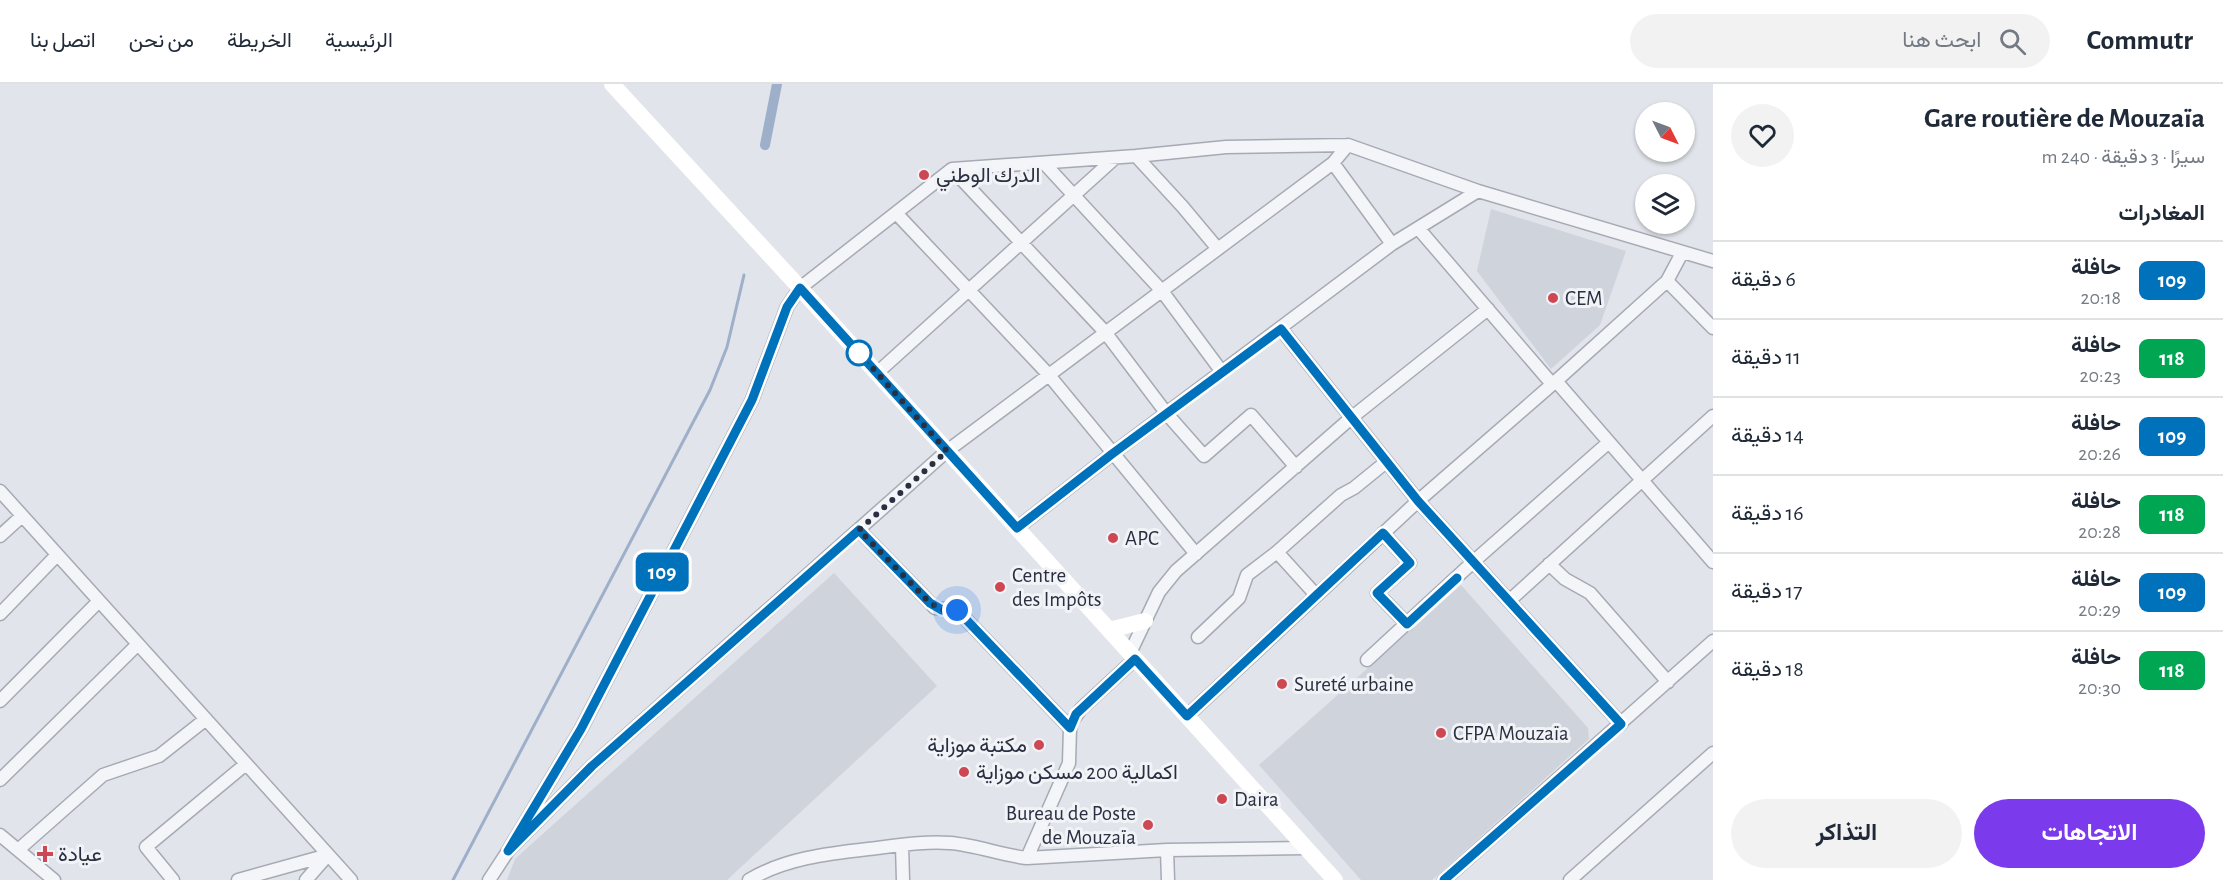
<!DOCTYPE html>
<html lang="ar">
<meta charset="utf-8">
<style>
:root{--surface:#fff;--page:#f2f2f3;--text:#1f2937;--muted:#747a83;--line:#e0e1e3;--accent:#7c3aed}
body{margin:0;font-family:"Alegreya Sans",Vazirmatn,sans-serif;background:var(--page);color:var(--text);direction:rtl;height:100vh;display:flex;flex-direction:column;font-size:22px;white-space:nowrap}
*{box-sizing:border-box;margin:0}
p{font-size:20px;color:var(--muted)}
.icon{flex:none;width:33px;height:33px;fill:none;stroke:currentColor;stroke-width:2;stroke-linecap:round;stroke-linejoin:round}
.map{position:relative;flex:1;overflow:hidden;direction:ltr}
.sheet{display:flex;flex-direction:column;background:var(--surface);width:510px}
.sheet>*{flex:none}
.badge{padding:0 12px;border-radius:9px;font-size:21px;line-height:39px}
.needle{width:39px;rotate:132deg}
.buttons{position:absolute;left:1635px;top:18px;display:grid;gap:12px}
.buttons a{display:grid;place-items:center;width:60px;height:60px;border-radius:50%;background:var(--surface);box-shadow:0 2px 4px #0004;font-size:30px}
.you{position:absolute;width:30px;height:30px;margin:-15px;border:4px solid #fff;border-radius:50%;background:#1a73e8;box-shadow:0 0 0 9px #1a73e833}
.map>.badge{position:absolute;translate:-50% -50%;box-shadow:0 0 0 3px #fff}
h2{padding:0 18px;font-size:22px;line-height:54px}
.round{display:grid;place-items:center;flex:none;width:63px;height:63px;border-radius:32px;background:var(--page)}
.summary{display:flex;align-items:center;justify-content:space-between;height:102px;padding:0 18px}
h1{font-size:28px;font-weight:700;line-height:45px}
.cta{display:flex;gap:12px;margin-top:auto;padding:12px 18px}
.cta a{flex:1;height:69px;border-radius:36px;background:var(--accent);color:#fff;font-size:24px;font-weight:700;line-height:69px;text-align:center}
.cta a+a{background:var(--page);color:var(--text)}
ul{padding:0;list-style:none}
li{display:flex;align-items:center;gap:18px;height:78px;padding:0 18px;border-top:2px solid var(--line)}
li div{flex:1}
li b{display:block;font-size:22px}
li em{font-style:normal}
li .badge{min-width:66px;font-weight:700;text-align:center}
header{display:flex;align-items:center;gap:36px;box-sizing:border-box;height:84px;padding:0 30px;background:var(--surface);border-bottom:2px solid var(--line)}
header strong{font-size:28px}
nav{display:flex;gap:33px;margin-inline-start:auto;font-size:21px}
.search{width:420px;height:54px;background:var(--page);display:flex;align-items:center;gap:15px;box-sizing:border-box;padding:0 21px;border-radius:33px;color:var(--muted);font-size:22px}
main{display:flex;flex:1;min-height:0}
.map>svg:first-child{display:block}
</style>
<header>
<strong>Commutr</strong>
<div class="search"><svg class="icon" aria-label="search" viewBox="0 0 24 24"><circle cx="10" cy="10" r="6"/><path d="M15 15l6 6"/></svg>ابحث هنا</div>
<nav><a>الرئيسية</a><a>الخريطة</a><a>من نحن</a><a>اتصل بنا</a></nav>
</header>
<main>
<section class="sheet">
<div class="summary"><div><h1>Gare routière de Mouzaïa</h1><p>سيرًا · 3 دقيقة · 240 m</p></div><a class="round"><svg class="icon" aria-label="heart" viewBox="0 0 24 24"><path d="M12 20l-8-8c-3-5 5-10 8-4 3-6 11-1 8 4z"/></svg></a></div>
<h2>المغادرات</h2>
<ul>
<li><span class="badge" style="background:#0072bc;color:#fff">109</span><div><b>حافلة</b><p>20:18</p></div><em>6 دقيقة</em></li>
<li><span class="badge" style="background:#00a651;color:#fff">118</span><div><b>حافلة</b><p>20:23</p></div><em>11 دقيقة</em></li>
<li><span class="badge" style="background:#0072bc;color:#fff">109</span><div><b>حافلة</b><p>20:26</p></div><em>14 دقيقة</em></li>
<li><span class="badge" style="background:#00a651;color:#fff">118</span><div><b>حافلة</b><p>20:28</p></div><em>16 دقيقة</em></li>
<li><span class="badge" style="background:#0072bc;color:#fff">109</span><div><b>حافلة</b><p>20:29</p></div><em>17 دقيقة</em></li>
<li><span class="badge" style="background:#00a651;color:#fff">118</span><div><b>حافلة</b><p>20:30</p></div><em>18 دقيقة</em></li>
</ul>
<div class="cta"><a>الاتجاهات</a><a>التذاكر</a></div>
</section>
<div class="map">
<svg width="1713" height="796" viewBox="0 0 1713 796">
<rect width="100%" height="100%" fill="#e1e4ea"/>
<!-- built -->
<path fill="#cfd3dc" d="M 1491,125 L 1626,167 L 1600,241 L 1551,285 L 1477,187 Z
M 834,489 L 937,602 L 727,796 L 507,796 L 515,775 L 526,765 Z
M 1461,501 L 1588,644 L 1589,655 L 1432,796 L 1361,796 L 1259,681 Z"/>
<g fill="none" stroke-linecap="round" stroke-linejoin="round">
<!-- stream -->
<path stroke="#9dafc9" stroke-width="3" d="M 453,796 L 710,306 L 727,263 L 744,191"/>
<!-- canal -->
<path stroke="#9dafc9" stroke-width="10" d="M 765,61 L 777,0"/>
<defs>
<path id="street" d="M 1136,72 L 1182,122 L 1218,165
M 1044,79 L 1162,207 L 1222,288
M 1333,79 L 1392,160
M 952,85 L 1105,248 L 1167,330 L 1204,372 L 1251,331 L 1296,383
M 896,129 L 1048,290 L 1196,470
M 1418,144 L 1552,300
M 1682,169 L 1667,197 L 1713,244
M 1281,245 L 1418,417 L 1621,640
M 877,289 L 1115,74
M 1556,297 L 1713,478
M 0,407 L 351,796
M 1017,444 L 1112,370 L 1392,160 L 1478,107
M 859,446 L 935,524 L 957,526 L 1070,644
M 1383,449 L 1410,479 L 1377,509 L 1407,540
M 0,452 L 22,432
M 1549,480 L 1565,495 L 1590,509 L 1668,598
M 1316,511 L 1277,468 L 1341,411 L 1354,404 L 1386,378
M 1509,517 L 1713,332
M 0,530 L 57,471
M 1198,553 L 1239,514 L 1247,491 L 1277,468
M 1130,569 L 1159,508 L 1176,487 L 1351,334 L 1488,225
M 1367,576 L 1473,478 L 1609,358
M 0,617 L 99,517
M 1187,632 L 1418,417 L 1556,297 L 1667,197
M 0,696 L 138,560
M 0,751 L 54,796
M 902,761 L 903,796
M 18,766 L 103,691 L 159,672 L 206,635
M 1167,766 L 1168,796
M 508,767 L 581,645 L 752,316 L 787,223 L 800,204 L 952,85 L 1136,72 L 1226,63 L 1348,61 L 1478,107 L 1713,177
M 1027,774 L 1069,679 L 1070,644 L 1072,637 L 1081,625 L 1135,575
M 173,796 L 146,763 L 246,680
M 238,796 L 328,771
M 306,796 L 327,772
M 489,796 L 508,767 L 592,682 L 947,367 L 1333,79 L 1348,61
M 749,796 C 787,773 834,769 877,764 C 901,761 926,757 950,759 C 976,761 1001,771 1027,774 L 1167,766 L 1306,764
M 1444,796 L 1713,557
M 1570,796 L 1713,669"/>
</defs>
<!-- street casing -->
<use href="#street" stroke="#a6aab4" stroke-width="15"/>
<!-- street -->
<use href="#street" stroke="#f4f5f8" stroke-width="12"/>
<!-- secondary -->
<path stroke="#fff" stroke-width="16" d="M 612,0 L 800,204 L 1335,796
M 1109,546 L 1145,537"/>
</g>
<g fill="none" stroke-linecap="round" stroke-linejoin="round">
<defs>
<path id="line" d="M 1444,796 L 1621,640 L 1418,417 L 1281,245 L 1112,370 L 1017,444 L 800,204 L 787,223 L 752,316 L 645,522 L 581,645 L 508,767 L 592,682 L 859,446 L 930,519 L 942,526 L 957,526 L 1070,644 L 1076,630 L 1135,575 L 1187,632 L 1383,449 L 1410,479 L 1377,509 L 1407,540 L 1457,494"/>
</defs>
<!-- line casing -->
<use href="#line" stroke="#fff" stroke-width="14"/>
<!-- line -->
<use href="#line" stroke="#0072bc" stroke-width="9"/>
<!-- walk -->
<path stroke="#2a3041" stroke-width="6" stroke-dasharray="0 10.8" d="M 859,269 L 947,367 L 859,446 L 930,519 L 942,526 L 957,526"/>
</g>
<!-- markers -->
<g fill="#cd4852" stroke="#f1f3f7" stroke-width="2">
<circle cx="924" cy="91" r="6"/>
<circle cx="1553" cy="214" r="6"/>
<circle cx="1113" cy="454" r="6"/>
<circle cx="1000" cy="503" r="6"/>
<circle cx="1282" cy="600" r="6"/>
<circle cx="1441" cy="649" r="6"/>
<circle cx="1039" cy="661" r="6"/>
<circle cx="964" cy="688" r="6"/>
<circle cx="1222" cy="715" r="6"/>
<circle cx="1148" cy="741" r="6"/>
<path d="M42 761h6v6h6v6h-6v6h-6v-6h-6v-6h6z"/>
</g>
<circle fill="#fff" stroke="#0072bc" stroke-width="3" cx="859" cy="269" r="12"/>
<g text-anchor="middle" dominant-baseline="central" stroke-width="6" stroke-linejoin="round" paint-order="stroke">
<!-- poi labels -->
<g font-size="21" fill="#2a3041" stroke="#f1f3f7" text-anchor="start">
<text x="936" y="91">الدرك الوطني</text>
<text x="1565" y="214">CEM</text>
<text x="1125" y="454">APC</text>
<text x="1012" y="491">Centre<tspan x="1012" dy="24">des Impôts</tspan></text>
<text x="1294" y="600">Sureté urbaine</text>
<text x="1453" y="649">CFPA Mouzaïa</text>
<text x="1027" y="661" text-anchor="end">مكتبة موزاية</text>
<text x="976" y="688">اكمالية 200 مسكن موزاية</text>
<text x="1234" y="715">Daira</text>
<text x="1136" y="729" text-anchor="end">Bureau de Poste<tspan x="1136" dy="24">de Mouzaïa</tspan></text>
<text x="58" y="770">عيادة</text>
</g>
</g>
</svg>
<div class="buttons">
<a><svg class="needle" viewBox="-14 -14 28 28"><path d="M0-13l5 13h-10z" fill="#e53935"/><path d="M0 13l5-13h-10z" fill="#747a83"/></svg></a>
<a><svg class="icon" aria-label="layers" viewBox="0 0 24 24"><path d="M12 4l9 5-9 5-9-5zM3 14l9 5 9-5"/></svg></a>
</div>
<div class="you" style="left:957px;top:526px"></div>
<b class="badge" style="left:662px;top:488px;background:#0072bc;color:#fff">109</b>
</div>
</main>
